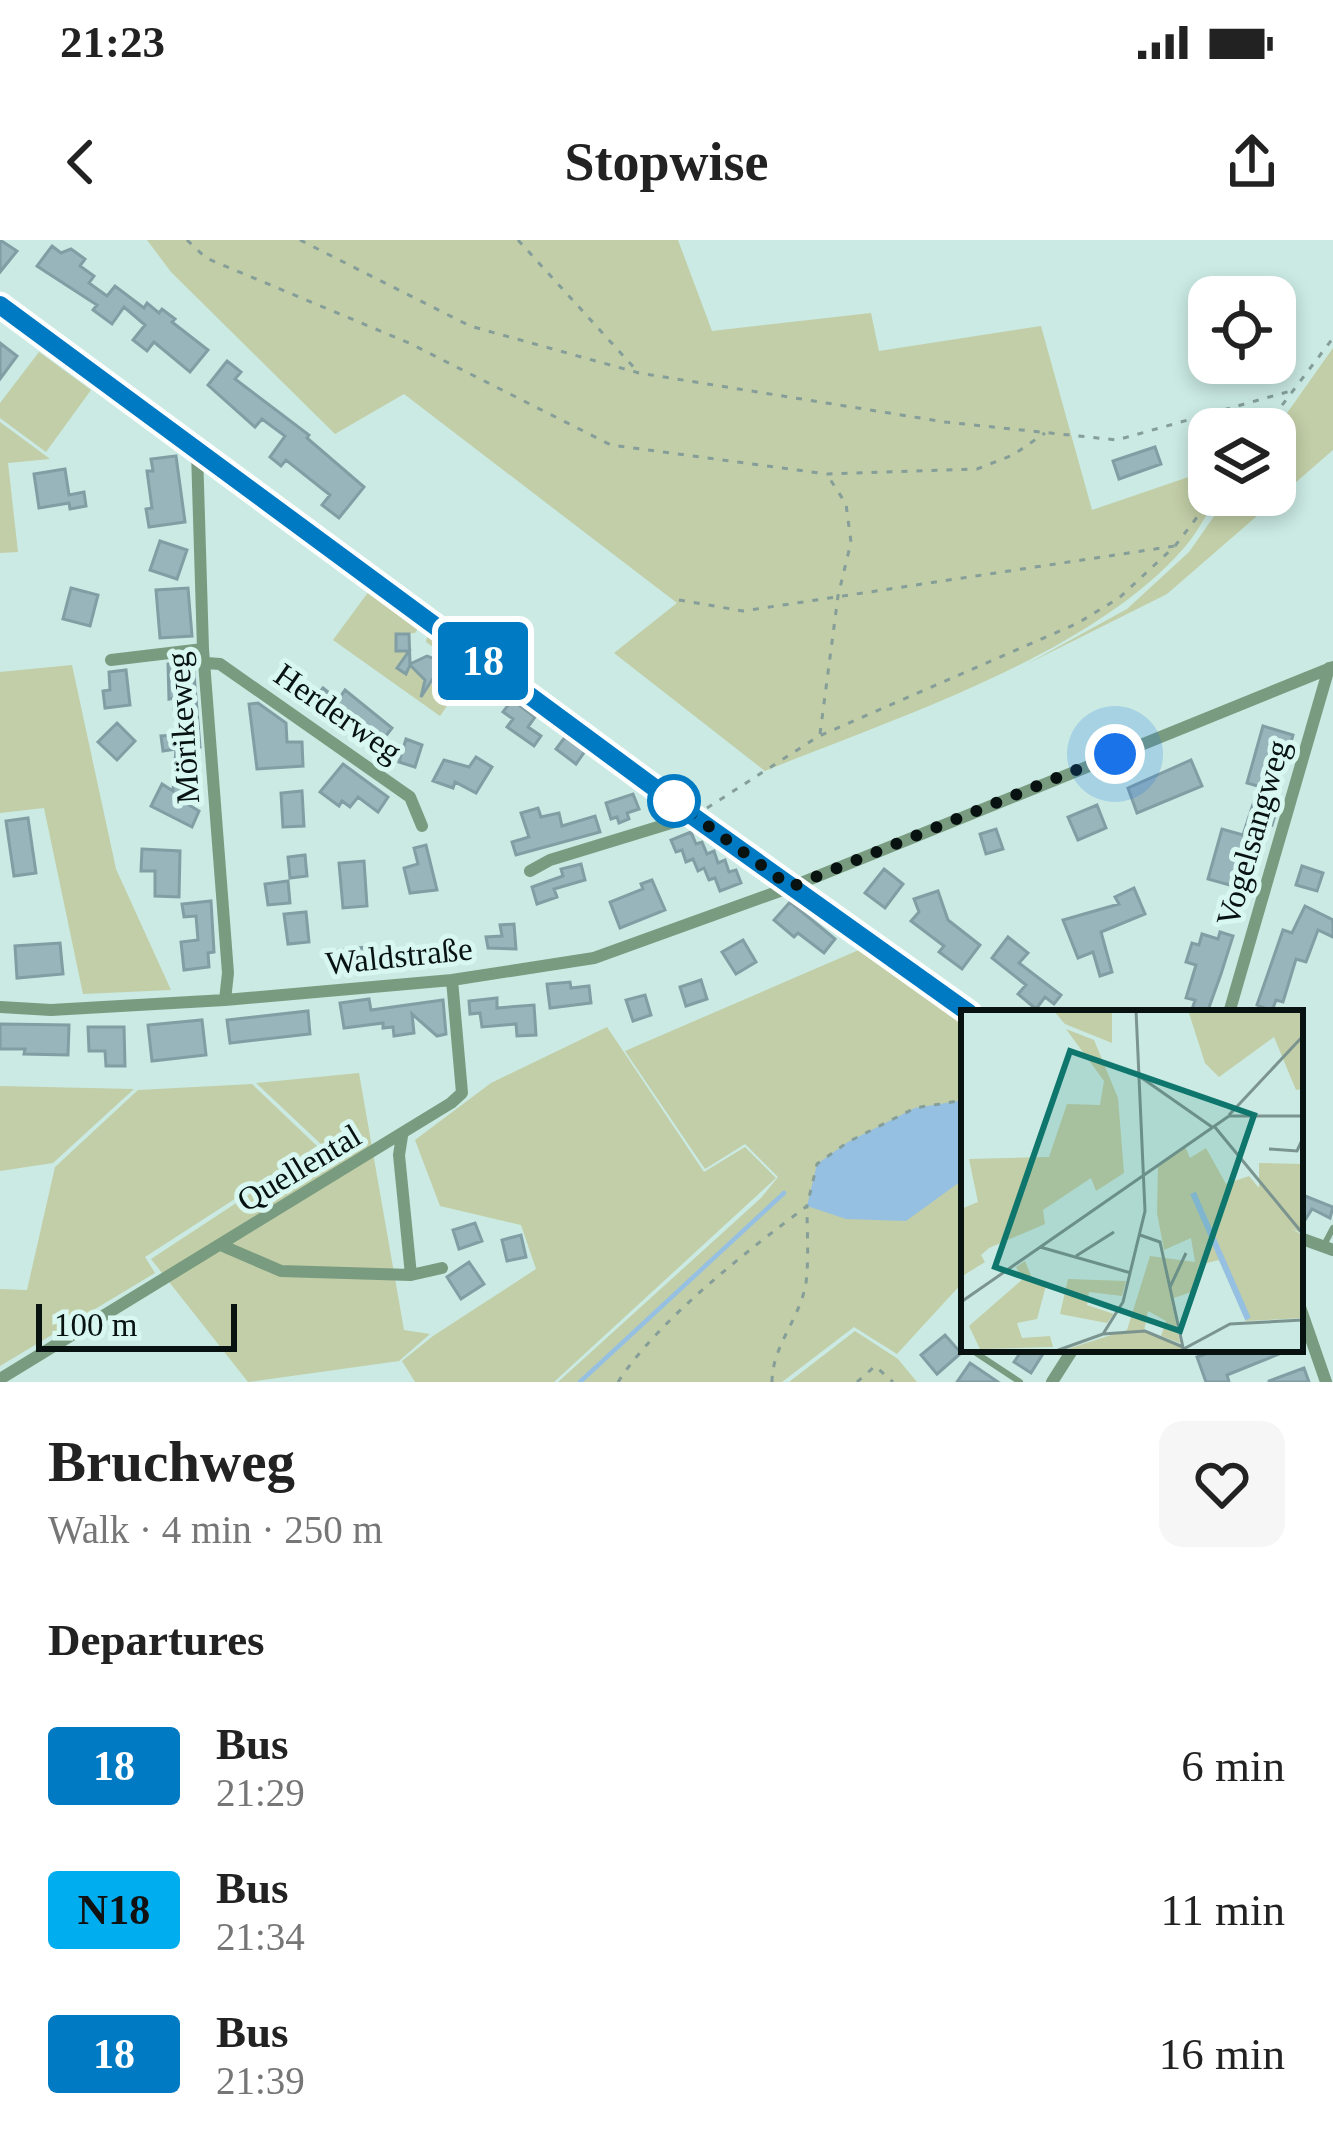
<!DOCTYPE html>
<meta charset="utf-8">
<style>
:root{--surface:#fff;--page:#f6f6f6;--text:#222;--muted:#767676}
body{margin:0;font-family:Georgia,serif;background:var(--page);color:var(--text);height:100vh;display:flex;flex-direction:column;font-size:45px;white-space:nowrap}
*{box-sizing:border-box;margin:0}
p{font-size:39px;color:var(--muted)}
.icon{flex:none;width:66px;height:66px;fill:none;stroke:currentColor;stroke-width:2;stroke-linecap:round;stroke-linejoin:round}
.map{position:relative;height:1142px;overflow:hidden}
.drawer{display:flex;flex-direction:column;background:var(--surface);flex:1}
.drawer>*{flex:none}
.badge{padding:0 24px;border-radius:9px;font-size:42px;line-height:78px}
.fabs{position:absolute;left:1188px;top:36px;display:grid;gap:24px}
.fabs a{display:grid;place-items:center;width:108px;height:108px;border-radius:24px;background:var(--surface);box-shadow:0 6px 18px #0003;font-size:60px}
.scale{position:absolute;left:36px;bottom:30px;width:201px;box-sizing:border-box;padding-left:12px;border:6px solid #081311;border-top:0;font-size:33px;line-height:42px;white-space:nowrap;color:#081311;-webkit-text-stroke:9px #d8f7f0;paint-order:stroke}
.you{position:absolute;width:60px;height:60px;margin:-30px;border:9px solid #fff;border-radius:50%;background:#1a73e8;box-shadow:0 0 0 18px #1a73e833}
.map>.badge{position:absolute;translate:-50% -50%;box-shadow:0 0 0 6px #fff}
h2{padding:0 48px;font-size:45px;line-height:108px}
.round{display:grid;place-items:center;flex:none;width:126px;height:126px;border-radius:24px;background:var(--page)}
.summary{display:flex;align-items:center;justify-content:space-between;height:204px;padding:0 48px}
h1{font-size:57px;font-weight:600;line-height:90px}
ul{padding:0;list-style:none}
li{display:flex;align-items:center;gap:36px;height:144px;padding:0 48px}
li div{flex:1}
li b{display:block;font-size:45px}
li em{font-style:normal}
li .badge{min-width:132px;font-weight:700;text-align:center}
.status{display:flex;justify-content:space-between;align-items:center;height:84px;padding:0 60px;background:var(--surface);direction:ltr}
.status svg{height:33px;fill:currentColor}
header{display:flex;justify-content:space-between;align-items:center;height:156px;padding:0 48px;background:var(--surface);font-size:54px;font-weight:600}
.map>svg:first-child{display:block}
</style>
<div class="status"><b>21:23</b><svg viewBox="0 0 49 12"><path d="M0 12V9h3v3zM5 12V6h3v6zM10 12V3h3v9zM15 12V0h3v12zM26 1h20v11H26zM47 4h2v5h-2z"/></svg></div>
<header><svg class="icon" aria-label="back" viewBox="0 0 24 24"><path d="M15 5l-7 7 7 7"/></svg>Stopwise<svg class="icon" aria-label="share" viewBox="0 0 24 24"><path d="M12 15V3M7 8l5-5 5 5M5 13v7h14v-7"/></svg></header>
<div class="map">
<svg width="1333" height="1142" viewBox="0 0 1333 1142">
<rect width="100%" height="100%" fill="#caeae3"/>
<!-- green -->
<path fill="#c2cea7" d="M 147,0 L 678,0 L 712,91 L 871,73 L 879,111 L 1041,86 L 1092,270 L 1209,230 L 1209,255 L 1218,255 C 1207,273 1197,294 1183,309 C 1089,416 895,478 765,531 L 614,413 L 677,363 L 404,154 L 335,194 L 171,32 Z
M 1333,108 L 1333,210 L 1167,354 L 1027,424 L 1127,369 L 1189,312 L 1229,255 L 1275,255 L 1275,190 Z
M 39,112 L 91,150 L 46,212 L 0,178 L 0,163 Z
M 0,182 L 50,219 L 8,223 L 18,312 L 0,313 Z
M 369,351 L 419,387 L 415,393 L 396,394 L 396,411 L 410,411 L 410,415 L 398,428 L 406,434 L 412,426 L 430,440 L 435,452 L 443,449 L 449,424 L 444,415 L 426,402 L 428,394 L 474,427 L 440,476 L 333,400 Z
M 72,425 L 116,629 L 171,750 L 83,754 L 44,568 L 0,573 L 0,432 Z
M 875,703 L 964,773 L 964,1041 L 897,1114 L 854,1087 L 782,1142 L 558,1142 L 761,958 L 778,937 L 745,904 L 705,929 L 625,811 Z
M 607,787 L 704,932 L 745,907 L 776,938 L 554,1142 L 415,1142 L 402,1121 L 433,1096 L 536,1029 L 521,985 L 440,966 L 415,900 L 491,843 Z
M 359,833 L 404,1090 L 430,1094 L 399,1121 L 248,1142 L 151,1019 L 323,906 L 256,843 Z
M 252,844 L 317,906 L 145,1017 L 155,1033 L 0,1126 L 0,1049 L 27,1050 L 55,927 L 138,850 Z
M 0,846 L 134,849 L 53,923 L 0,931 Z
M 855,1091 L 898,1119 L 917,1142 L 789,1142 Z"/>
<!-- water -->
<path fill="#95c0e2" d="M 964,860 L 964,939 L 906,981 L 846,979 L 807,966 L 817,924 L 848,902 L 915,868 Z"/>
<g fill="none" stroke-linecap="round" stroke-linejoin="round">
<!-- stream -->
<path stroke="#95c0e2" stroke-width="4.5" d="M 580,1142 L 784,953"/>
</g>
<!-- building -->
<path fill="#97b5bb" stroke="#819ea4" stroke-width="3" d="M 0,0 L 17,11 L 0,32 Z
M 52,6 L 61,13 L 71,9 L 85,19 L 80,26 L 94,36 L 89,43 L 107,56 L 115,46 L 144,68 L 147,63 L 159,73 L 162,69 L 175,79 L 172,82 L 208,110 L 190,132 L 154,102 L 147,111 L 133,100 L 145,85 L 124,67 L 112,84 L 93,70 L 97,65 L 37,26 Z
M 0,103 L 17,116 L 0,139 Z
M 227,121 L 241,132 L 235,139 L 309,195 L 307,198 L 364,247 L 339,278 L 322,265 L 330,255 L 286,220 L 281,226 L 270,217 L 285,196 L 262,179 L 255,187 L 208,145 Z
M 1155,207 L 1161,224 L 1119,239 L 1113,221 Z
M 176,216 L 185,282 L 149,287 L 146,269 L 152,268 L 147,231 L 153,231 L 151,219 Z
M 65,229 L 69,255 L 84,252 L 86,266 L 70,269 L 69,263 L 39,268 L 34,234 Z
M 160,301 L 187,310 L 177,339 L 150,330 Z
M 71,348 L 98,355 L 90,386 L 63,379 Z
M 188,348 L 192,396 L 160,398 L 156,350 Z
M 396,394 L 409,394 L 410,424 L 427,416 L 438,420 L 441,426 L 421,457 L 425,440 L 410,425 L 406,434 L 397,428 L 409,411 L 396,411 Z
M 193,421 L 200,507 L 193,507 L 189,565 L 199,571 L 192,587 L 151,566 L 162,544 L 173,551 L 176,509 L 163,511 L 161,496 L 177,495 L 173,458 L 169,459 L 168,424 Z
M 126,430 L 130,465 L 105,468 L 103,451 L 110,450 L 109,432 Z
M 323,448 L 338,460 L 345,450 L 392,488 L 375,510 L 312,463 Z
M 512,460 L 535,477 L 528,487 L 541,496 L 534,506 L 507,487 L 513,479 L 503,472 Z
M 258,463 L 286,483 L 287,502 L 302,502 L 303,526 L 257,529 L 249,464 Z
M 117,483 L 135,501 L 117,520 L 98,502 Z
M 1263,486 L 1293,495 L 1287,516 L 1275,513 L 1261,547 L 1247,543 Z
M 565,497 L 585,511 L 576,524 L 556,509 Z
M 406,499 L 422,505 L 415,527 L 399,522 Z
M 476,517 L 492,527 L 476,553 L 455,542 L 453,548 L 433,541 L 444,520 L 469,527 Z
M 1191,520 L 1202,546 L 1137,573 L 1128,548 Z
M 343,524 L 388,557 L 378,572 L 358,557 L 350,567 L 342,561 L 339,566 L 320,552 Z
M 302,551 L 304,586 L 283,587 L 281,553 Z
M 633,554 L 639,569 L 627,573 L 629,579 L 619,583 L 617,577 L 611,579 L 606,563 Z
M 1255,558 L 1278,565 L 1272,585 L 1259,581 L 1240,648 L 1208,639 L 1222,589 L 1243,595 Z
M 1097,565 L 1106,588 L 1078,600 L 1068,577 Z
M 538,568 L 541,577 L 559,573 L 562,586 L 595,576 L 600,592 L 516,615 L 512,602 L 529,597 L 521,573 Z
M 28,578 L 36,633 L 14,636 L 6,581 Z
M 996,589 L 1003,609 L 986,614 L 980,594 Z
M 691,592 L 696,604 L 702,602 L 707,614 L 714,611 L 718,623 L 725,620 L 729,632 L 736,630 L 741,643 L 720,651 L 715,638 L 709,640 L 704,628 L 698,631 L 693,619 L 686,622 L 682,610 L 676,612 L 671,600 Z
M 426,605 L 437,650 L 410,653 L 404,628 L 418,624 L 414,608 Z
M 142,609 L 180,611 L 179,657 L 155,656 L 155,631 L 141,631 Z
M 305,615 L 307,636 L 290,638 L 288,617 Z
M 364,621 L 367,666 L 343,668 L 339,623 Z
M 581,624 L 585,640 L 554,649 L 557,657 L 537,664 L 532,647 L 563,636 L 561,629 Z
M 1302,626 L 1323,633 L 1317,651 L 1296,645 Z
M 884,629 L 903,644 L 885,668 L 865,653 Z
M 652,640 L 665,670 L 620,688 L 610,662 L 643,649 L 641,644 Z
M 288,641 L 290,663 L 268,665 L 265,644 Z
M 1134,648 L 1145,674 L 1101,692 L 1112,732 L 1100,736 L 1093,712 L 1078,718 L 1063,680 L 1119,664 L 1115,657 Z
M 938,651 L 948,680 L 980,705 L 962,729 L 939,712 L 944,706 L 911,681 L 919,672 L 914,659 Z
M 211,661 L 214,712 L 208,713 L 209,727 L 184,730 L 181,702 L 198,700 L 196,676 L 184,677 L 182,664 Z
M 790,662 L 835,699 L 824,713 L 798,693 L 794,697 L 774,680 Z
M 1305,666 L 1333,680 L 1333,697 L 1318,690 L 1306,722 L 1296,719 L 1283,762 L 1276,760 L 1272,771 L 1257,765 L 1283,690 L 1292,693 Z
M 306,672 L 309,702 L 288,704 L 284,674 Z
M 514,684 L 516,709 L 488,708 L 486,697 L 502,696 L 500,685 Z
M 1220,692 L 1233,696 L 1221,734 L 1207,773 L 1191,773 L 1195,760 L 1186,758 L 1196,725 L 1186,722 L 1192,703 L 1199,705 L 1202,694 L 1218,699 Z
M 1008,697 L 1028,713 L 1019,723 L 1061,755 L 1054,764 L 1045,757 L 1036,769 L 1018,754 L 1026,745 L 992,718 Z
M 743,700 L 756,722 L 736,734 L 722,712 Z
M 60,703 L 63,734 L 17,738 L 15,706 Z
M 367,707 L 369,724 L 334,727 L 332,711 Z
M 701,740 L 707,759 L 686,766 L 680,747 Z
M 570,742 L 571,748 L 589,746 L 591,763 L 550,768 L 547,744 Z
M 645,755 L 651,775 L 633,781 L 626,760 Z
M 497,758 L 497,768 L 534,765 L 536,795 L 517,796 L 516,784 L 482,787 L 480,773 L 470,774 L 469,761 Z
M 369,759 L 371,770 L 443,760 L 446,794 L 437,796 L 412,774 L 414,793 L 394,796 L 393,787 L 383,788 L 383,783 L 344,788 L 340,763 Z
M 308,771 L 310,794 L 230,803 L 227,780 Z
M 202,780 L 206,815 L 152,821 L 148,785 Z
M 0,784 L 69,785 L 68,815 L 24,814 L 25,809 L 0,809 Z
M 88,787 L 124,787 L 125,826 L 106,826 L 105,811 L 89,811 Z
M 1300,954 L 1333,967 L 1330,978 L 1312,969 L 1300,988 Z
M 475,983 L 482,1001 L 459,1009 L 453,990 Z
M 521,995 L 526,1017 L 507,1021 L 502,1000 Z
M 469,1022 L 484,1044 L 461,1059 L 447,1037 Z
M 945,1095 L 961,1113 L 937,1134 L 921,1115 Z
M 1023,1109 L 1046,1109 L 1031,1133 L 1014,1122 Z
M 1219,1109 L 1289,1109 L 1289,1110 L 1227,1135 L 1229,1142 L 1206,1142 L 1197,1117 Z
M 970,1123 L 998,1142 L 957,1142 Z
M 1304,1128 L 1309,1142 L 1269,1142 L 1269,1141 Z"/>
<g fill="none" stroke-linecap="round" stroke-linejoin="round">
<!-- path -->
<path stroke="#859e99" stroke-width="3" stroke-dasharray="6 9" stroke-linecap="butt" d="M 187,0 L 206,18 L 409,103 L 611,205 L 827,234 L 977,229 L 1013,215 L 1045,193
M 300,0 L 470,86 L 639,133 L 945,182 L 1117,200 L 1294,150
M 518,0 L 638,132
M 1264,189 L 1333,98
M 679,360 L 743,371 L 1175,306
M 820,494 L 838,356 L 851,302 L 846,264 L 828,236
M 707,568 L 819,496 L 1078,383 L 1119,358 L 1175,306 L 1214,255
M 618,1142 C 659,1079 747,1011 807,966 L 817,924 L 848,902 L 915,868 L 964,860
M 772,1142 C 772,1106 800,1079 806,1043 C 809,1018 807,991 807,966
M 857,1142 L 875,1126 L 893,1142"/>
<!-- service -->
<path stroke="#799c80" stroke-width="6" d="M 1324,1005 L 1333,988
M 973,1111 L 1020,1142"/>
<!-- minor -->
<path stroke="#799c80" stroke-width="12" d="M 0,65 L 694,576 L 970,773
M 197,212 L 203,409 L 228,733 L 225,760
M 111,420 L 203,409
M 206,423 L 220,424 L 410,557 L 422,586
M 530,631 L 550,620 L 694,576
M 0,767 L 51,770 L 225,760 L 452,740 L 594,718 L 791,647 L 1333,427
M 1229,773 L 1329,428
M 402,896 L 399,915 L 411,1035
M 1300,998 L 1333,1010
M 223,1006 L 281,1031 L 411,1035 L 442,1028
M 1300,1067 L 1326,1142
M 0,1139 L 451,863 L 462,853 L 452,740
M 1052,1142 L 1073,1109"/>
</g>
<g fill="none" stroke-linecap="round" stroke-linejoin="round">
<defs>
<path id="line" d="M 0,65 L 694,577 L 969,773"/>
</defs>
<!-- line casing -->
<use href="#line" stroke="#fff" stroke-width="27"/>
<!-- line -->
<use href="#line" stroke="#007ac3" stroke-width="18"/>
<!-- walk -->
<path stroke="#081311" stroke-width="12" stroke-dasharray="0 21.6" d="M 674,561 L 791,647 L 1115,514"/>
</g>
<!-- markers -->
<circle fill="#fff" stroke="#007ac3" stroke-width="6" cx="674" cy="561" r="24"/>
<g text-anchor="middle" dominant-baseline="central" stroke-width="10" stroke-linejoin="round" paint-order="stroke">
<!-- street labels -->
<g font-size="33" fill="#081311" stroke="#d8f7f0">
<text transform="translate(338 473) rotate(35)">Herderweg</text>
<text transform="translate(183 488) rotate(-94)">Mörikeweg</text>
<text transform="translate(1253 593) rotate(-74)">Vogelsangweg</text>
<text transform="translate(399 716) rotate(-6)">Waldstraße</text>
<text transform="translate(299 928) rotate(-31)">Quellental</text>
</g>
</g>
<!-- overview -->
<g transform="translate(961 770)">
<rect width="342" height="342" fill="#caeae3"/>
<path d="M 92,0 L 151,0 L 151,33 L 104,14 ZM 227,0 L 342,0 L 342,79 L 335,80 L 313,27 L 258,67 L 244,53 ZM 105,19 L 133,30 L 157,88 L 163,163 L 135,181 L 130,168 L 82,200 L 84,214 L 28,238 L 20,245 L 24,252 L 3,265 L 0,199 L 17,192 L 8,149 L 88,147 L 106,94 L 139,95 L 143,71 ZM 224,136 L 229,148 L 245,138 L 265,174 L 288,166 L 298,178 L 298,153 L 342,154 L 342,224 L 330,218 L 342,226 L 342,308 L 285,311 L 258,250 L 238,255 L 233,281 L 210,289 L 219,333 L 200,326 L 205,311 L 187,301 L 183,321 L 222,337 L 217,342 L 97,342 L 166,320 L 189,246 L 234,252 L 230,228 L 203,240 L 196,203 L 197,155 ZM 64,251 L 71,268 L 86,272 L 76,309 L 56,313 L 61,328 L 89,326 L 92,337 L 19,339 L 8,316 L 62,269 L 55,257 ZM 107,269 L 165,271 L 161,286 L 128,282 L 126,295 L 153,304 L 146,313 L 99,304 Z" fill="#c2cea7"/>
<path fill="none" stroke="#95c0e2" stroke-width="6" d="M 232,183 L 287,309"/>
<path fill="none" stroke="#7c948f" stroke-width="3" d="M 178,66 L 251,117M 268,105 L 342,26M 253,116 L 342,224M 308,139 L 336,141 L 342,128M 179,225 L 199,232 L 223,342M 79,237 L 170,263M 115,246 L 153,222M 209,277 L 225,243M 0,292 L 268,106 L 342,106M 142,324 L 162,292 L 184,201 L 175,0M 92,342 L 142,324 L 184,321 L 222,337M 217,342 L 269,314 L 342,310"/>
<path fill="#0f766e" fill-opacity="0.15" stroke="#0f766e" stroke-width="6" d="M 109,41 L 293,105 L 219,321 L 34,257 Z"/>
<rect width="342" height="342" fill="none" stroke="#081311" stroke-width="6"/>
</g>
</svg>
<div class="fabs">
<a><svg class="icon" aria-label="locate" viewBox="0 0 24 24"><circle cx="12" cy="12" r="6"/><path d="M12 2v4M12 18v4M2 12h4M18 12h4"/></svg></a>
<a><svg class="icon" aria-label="layers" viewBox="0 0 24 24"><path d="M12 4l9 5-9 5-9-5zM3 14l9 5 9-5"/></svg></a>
</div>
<div class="scale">100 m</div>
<div class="you" style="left:1115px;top:514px"></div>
<b class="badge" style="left:483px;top:421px;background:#007ac3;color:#fff">18</b>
</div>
<section class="drawer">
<div class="summary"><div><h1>Bruchweg</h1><p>Walk · 4 min · 250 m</p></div><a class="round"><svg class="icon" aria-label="heart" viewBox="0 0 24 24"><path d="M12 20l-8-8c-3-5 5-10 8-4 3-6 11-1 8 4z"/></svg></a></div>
<h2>Departures</h2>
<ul>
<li><span class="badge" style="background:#007ac3;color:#fff">18</span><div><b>Bus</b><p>21:29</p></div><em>6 min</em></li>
<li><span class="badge" style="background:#00adef;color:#111">N18</span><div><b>Bus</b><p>21:34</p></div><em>11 min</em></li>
<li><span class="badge" style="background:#007ac3;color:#fff">18</span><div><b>Bus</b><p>21:39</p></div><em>16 min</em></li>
</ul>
</section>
